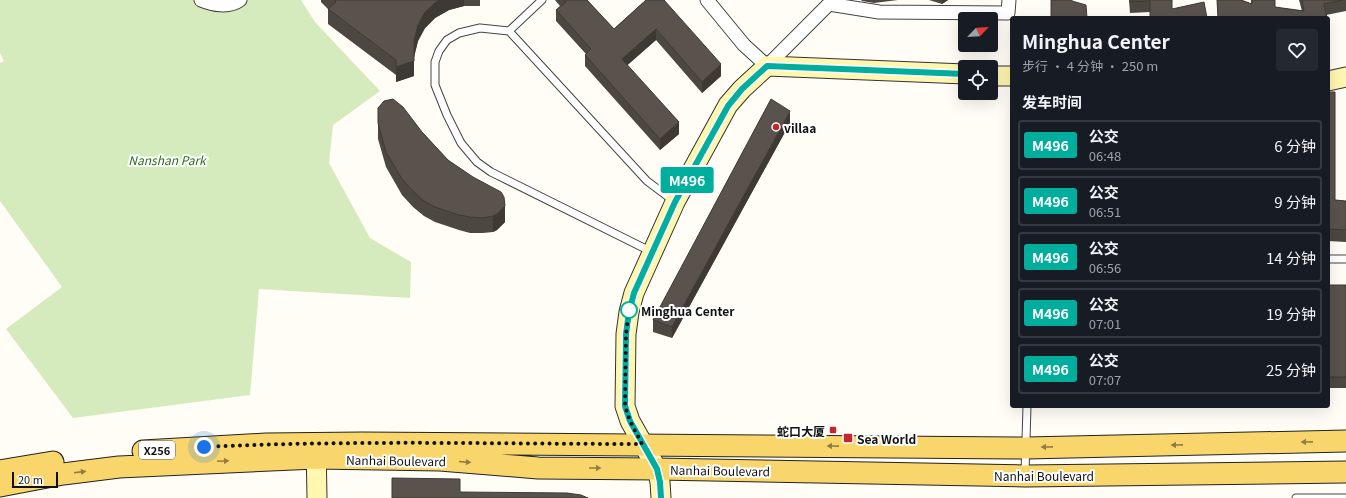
<!DOCTYPE html>
<html lang="zh">
<meta charset="utf-8">
<style>
:root{--surface:#171b24;--page:#242831;--text:#f1f3f6;--muted:#9ea1a6;--line:#363941}
body{margin:0;font-family:Georgia,"Noto Sans SC",serif;background:var(--page);color:var(--text);height:100vh;display:flex;flex-direction:column;font-size:15px;white-space:nowrap}
*{box-sizing:border-box;margin:0}
p{font-size:13px;color:var(--muted)}
.icon{flex:none;width:22px;height:22px;fill:none;stroke:currentColor;stroke-width:2;stroke-linecap:round;stroke-linejoin:round}
.map{position:relative;flex:1;overflow:hidden}
.panel{position:absolute;left:1010px;top:16px;width:320px;height:392px;display:flex;flex-direction:column;background:var(--surface);border-radius:4px;box-shadow:0 4px 16px #0002}
.panel>*{flex:none}
.badge{padding:0 8px;border-radius:3px;font-size:14px;line-height:26px}
.needle{width:26px;rotate:65deg}
.controls{position:absolute;left:958px;top:12px;display:grid;gap:8px}
.controls a{display:grid;place-items:center;width:40px;height:40px;border-radius:4px;background:var(--surface);box-shadow:0 4px 16px #0002;font-size:20px}
.scale{position:absolute;left:12px;bottom:10px;width:46px;box-sizing:border-box;padding-left:4px;border:2px solid #111;border-top:0;font-size:11px;line-height:14px;white-space:nowrap;color:#111;-webkit-text-stroke:3px #fff;paint-order:stroke}
.you{position:absolute;width:20px;height:20px;margin:-10px;border:3px solid #fff;border-radius:50%;background:#1a73e8;box-shadow:0 0 0 6px #1a73e833}
.map>.badge{position:absolute;translate:-50% -50%;box-shadow:0 0 0 2px #fff}
h2{padding:0 12px;font-size:15px;line-height:36px}
.round{display:grid;place-items:center;flex:none;width:42px;height:42px;border-radius:4px;background:var(--page)}
.summary{display:flex;align-items:center;justify-content:space-between;height:68px;padding:0 12px}
h1{font-size:19px;font-weight:700;line-height:30px}
ul{padding:0;list-style:none}
li{display:flex;align-items:center;gap:12px;height:50px;margin:0 8px 6px;padding:0 4px;border:2px solid var(--line);border-radius:4px}
li div{flex:1}
li b{display:block;font-size:15px}
li em{font-style:normal}
li .badge{min-width:44px;font-weight:700;text-align:center}
.map>svg:first-child{display:block}
</style>
<div class="map">
<svg width="1346" height="498" viewBox="0 0 1346 498">
<rect width="100%" height="100%" fill="#fffdf5"/>
<!-- green -->
<path fill="#d5ebbd" d="M 0,0 L 301,0 L 315,22 L 380,91 L 333,125 L 329,163 L 370,238 L 411,262 L 410,298 L 259,289 L 250,395 L 73,418 L 6,329 L 62,287 L 0,201 L 0,63 L 4,61 L 0,53 Z"/>
<g fill="none" stroke-linecap="round" stroke-linejoin="round">
<defs>
<path id="lane" d="M 509,31 L 542,0
M 652,252 L 491,172 L 477,162 L 461,143 L 447,115 L 435,85 L 435,62 L 439,51 L 447,40 L 459,33 L 480,28 L 509,31 L 647,181 L 675,202
M 1328,259 L 1346,259
M 1025,473 L 1027,406
M 1296,498 L 1346,498"/>
<path id="street" d="M 201,0 C 213,5 229,8 240,0
M 707,0 L 744,45 L 767,66 L 829,4 L 831,0
M 829,4 L 879,12 L 1008,13 L 1009,0"/>
<path id="secondary" d="M 991,76 L 1012,76
M 1328,81 L 1346,77
M 316,443 L 317,498
M 661,498 L 660,482 L 657,469 L 630,421 L 625,406 L 626,334 L 629,312 L 634,293 L 675,202 L 728,105 L 742,89 L 767,66 L 965,74"/>
<path id="primary" d="M 143,451 L 266,444 L 362,443 L 1026,448 L 1346,441
M 0,471 L 53,462
M 0,486 L 63,474 L 119,467 L 316,458 L 440,460 L 538,468 L 657,469 L 1025,476 L 1346,472"/>
</defs>
<!-- lane casing -->
<use href="#lane" stroke="#444" stroke-width="9"/>
<!-- street casing -->
<use href="#street" stroke="#444" stroke-width="15"/>
<!-- secondary casing -->
<use href="#secondary" stroke="#333" stroke-width="21"/>
<!-- primary casing -->
<use href="#primary" stroke="#222" stroke-width="23"/>
<!-- lane -->
<use href="#lane" stroke="#fff" stroke-width="7"/>
<!-- street -->
<use href="#street" stroke="#fff" stroke-width="13"/>
<!-- secondary -->
<use href="#secondary" stroke="#fff6b0" stroke-width="19"/>
<!-- primary -->
<use href="#primary" stroke="#f9d66b" stroke-width="21"/>
</g>
<!-- wall -->
<path fill="#4d4742" d="M 321,0 L 480,0 L 480,6 L 464,6 L 449,10 L 435,18 L 425,28 L 418,41 L 414,57 L 414,76 L 396,82 L 396,75 L 328,24 L 328,9 L 321,2 Z
M 555,0 L 587,0 L 614,29 L 646,0 L 721,76 L 702,93 L 656,40 L 627,65 L 679,134 L 660,150 L 585,66 L 585,55 L 586,54 L 556,21 L 556,10 L 560,6 Z
M 861,0 L 898,0 L 874,3 L 862,1 Z
M 929,0 L 948,0 L 942,4 Z
M 1129,0 L 1172,0 L 1172,9 L 1150,12 L 1130,13 Z
M 1217,0 L 1241,0 L 1251,4 L 1251,0 L 1275,0 L 1275,7 L 1302,11 L 1299,0 L 1346,0 L 1346,11 L 1326,15 L 1327,18 L 1218,18 Z
M 1328,92 L 1335,200 L 1346,201 L 1346,242 L 1328,241 Z
M 378,108 L 422,132 L 505,222 L 497,230 L 493,232 L 483,233 L 470,233 L 459,230 L 435,222 L 424,216 L 413,207 L 402,195 L 386,167 L 378,139 Z
M 790,123 L 672,338 L 653,332 L 653,320 Z
M 1328,285 L 1346,285 L 1346,388 L 1328,388 Z
M 1074,406 L 1119,406 L 1119,407 L 1074,407 Z"/>
<!-- shaded-wall -->
<path fill="#3f3936" d="M 440,0 L 464,0 L 464,6 L 449,10 L 435,18 L 425,28 L 418,41 L 414,57 L 414,76 L 396,82 L 396,67 L 414,41 L 418,25 L 425,12 L 435,3 Z
M 942,0 L 948,0 L 942,4 Z
M 656,29 L 656,40 L 622,70 L 622,59 Z
M 721,64 L 721,76 L 702,93 L 702,82 Z
M 790,111 L 790,123 L 672,338 L 672,327 Z
M 679,122 L 679,134 L 660,150 L 660,139 Z
M 505,206 L 505,222 L 497,230 L 493,232 L 493,216 Z"/>
<!-- building -->
<path fill="#5a524d" stroke="#3f3936" d="M 335,0 L 440,0 L 435,3 L 425,12 L 418,25 L 414,41 L 414,61 L 396,67 L 396,60 L 328,9 L 336,2 Z
M 565,0 L 587,0 L 614,29 L 646,0 L 664,0 L 721,64 L 702,82 L 656,29 L 622,59 L 679,122 L 660,139 L 585,55 L 591,49 L 556,10 L 566,2 Z
M 1051,0 L 1072,0 L 1072,1 L 1086,5 L 1087,18 L 1051,18 Z
M 1130,0 L 1172,0 L 1172,9 L 1204,2 L 1207,18 L 1150,18 L 1150,1 L 1130,2 Z
M 1217,0 L 1241,0 L 1252,4 L 1252,0 L 1275,0 L 1275,7 L 1304,11 L 1302,0 L 1343,0 L 1324,4 L 1327,18 L 1218,18 Z
M 1328,92 L 1335,92 L 1335,200 L 1346,201 L 1346,230 L 1328,229 Z
M 393,99 L 403,107 L 422,132 L 448,160 L 473,177 L 501,192 L 504,197 L 505,206 L 497,214 L 493,216 L 483,218 L 470,217 L 459,215 L 435,207 L 424,201 L 413,191 L 402,179 L 386,152 L 378,123 L 378,108 L 384,101 Z
M 771,99 L 790,111 L 672,327 L 653,320 Z
M 1328,285 L 1346,285 L 1346,377 L 1328,377 Z
M 392,478 L 460,479 L 460,492 L 567,493 L 581,495 L 588,498 L 392,498 Z"/>
<!-- one-way arrows -->
<defs><path id="oneway-solid" d="M-6-.8H1V-3.2L6.5 0L1 3.2V.8H-6Z"/></defs>
<g fill="#917d42">
<use href="#oneway-solid" transform="translate(1307 442) rotate(179)"/>
<use href="#oneway-solid" transform="translate(1177 445) rotate(179)"/>
<use href="#oneway-solid" transform="translate(833 446) rotate(-179)"/>
<use href="#oneway-solid" transform="translate(1047 447) rotate(179)"/>
<use href="#oneway-solid" transform="translate(223 461) rotate(-2)"/>
<use href="#oneway-solid" transform="translate(465 462) rotate(5)"/>
<use href="#oneway-solid" transform="translate(595 468)"/>
<use href="#oneway-solid" transform="translate(80 472) rotate(-7)"/>
</g>
<g fill="none" stroke-linecap="round" stroke-linejoin="round">
<defs>
<path id="line" d="M 661,498 L 660,482 L 657,469 L 630,421 L 625,406 L 626,334 L 629,312 L 634,293 L 675,202 L 728,106 L 742,89 L 767,66 L 965,74"/>
</defs>
<!-- line casing -->
<use href="#line" stroke="#fff" stroke-width="9"/>
<!-- line -->
<use href="#line" stroke="#01ad9c" stroke-width="6"/>
<!-- walk -->
<path stroke="#111" stroke-width="4" stroke-dasharray="0 7.2" d="M 204,447 C 350,440 496,444 642,444 L 630,421 L 625,406 L 626,334 L 629,310"/>
</g>
<!-- markers -->
<g fill="#c4262e" stroke="#fff" stroke-width="1.5">
<circle cx="776" cy="127" r="4"/>
<rect x="829" y="426" width="8" height="8" rx="2"/>
<rect x="843" y="433" width="10" height="10" rx="2"/>
</g>
<circle fill="#fff" stroke="#01ad9c" stroke-width="2" cx="629" cy="310" r="8"/>
<g text-anchor="middle" dominant-baseline="central" stroke-width="4" stroke-linejoin="round" paint-order="stroke">
<!-- shield labels -->
<rect fill="#fff" stroke="#585858" stroke-width="1" x="139" y="441" width="36" height="18" rx="3"/>
<g font-size="11" font-weight="bold" fill="#111">
<text x="157" y="450">X256</text>
</g>
<!-- poi labels -->
<g font-size="12" font-weight="bold" fill="#111" stroke="#fff" text-anchor="start">
<text x="784" y="127">villaa</text>
<text x="825" y="430" text-anchor="end">蛇口大厦</text>
<text x="857" y="438">Sea World</text>
</g>
<!-- park labels -->
<g font-size="12" font-style="italic" fill="#2f6b1f" stroke="#fff">
<text x="167" y="159">Nanshan Park</text>
</g>
<!-- stop labels -->
<g font-size="12" font-weight="bold" fill="#111" stroke="#fff" text-anchor="start">
<text x="641" y="310">Minghua Center</text>
</g>
<!-- street labels -->
<g font-size="12" fill="#111" stroke="#fff">
<text transform="translate(396 460) rotate(1)">Nanhai Boulevard</text>
<text transform="translate(720 470) rotate(1)">Nanhai Boulevard</text>
<text x="1044" y="475">Nanhai Boulevard</text>
</g>
</g>
</svg>
<div class="controls">
<a><svg class="needle" viewBox="-14 -14 28 28"><path d="M0-13l5 13h-10z" fill="#e53935"/><path d="M0 13l5-13h-10z" fill="#9ea1a6"/></svg></a>
<a><svg class="icon" aria-label="locate" viewBox="0 0 24 24"><circle cx="12" cy="12" r="6"/><path d="M12 2v4M12 18v4M2 12h4M18 12h4"/></svg></a>
</div>
<div class="scale">20 m</div>
<div class="you" style="left:204px;top:447px"></div>
<b class="badge" style="left:687px;top:180px;background:#01ad9c;color:#fff">M496</b>
<section class="panel">
<div class="summary"><div><h1>Minghua Center</h1><p>步行 · 4 分钟 · 250 m</p></div><a class="round"><svg class="icon" aria-label="heart" viewBox="0 0 24 24"><path d="M12 20l-8-8c-3-5 5-10 8-4 3-6 11-1 8 4z"/></svg></a></div>
<h2>发车时间</h2>
<ul>
<li><span class="badge" style="background:#01ad9c;color:#fff">M496</span><div><b>公交</b><p>06:48</p></div><em>6 分钟</em></li>
<li><span class="badge" style="background:#01ad9c;color:#fff">M496</span><div><b>公交</b><p>06:51</p></div><em>9 分钟</em></li>
<li><span class="badge" style="background:#01ad9c;color:#fff">M496</span><div><b>公交</b><p>06:56</p></div><em>14 分钟</em></li>
<li><span class="badge" style="background:#01ad9c;color:#fff">M496</span><div><b>公交</b><p>07:01</p></div><em>19 分钟</em></li>
<li><span class="badge" style="background:#01ad9c;color:#fff">M496</span><div><b>公交</b><p>07:07</p></div><em>25 分钟</em></li>
</ul>
</section>
</div>
